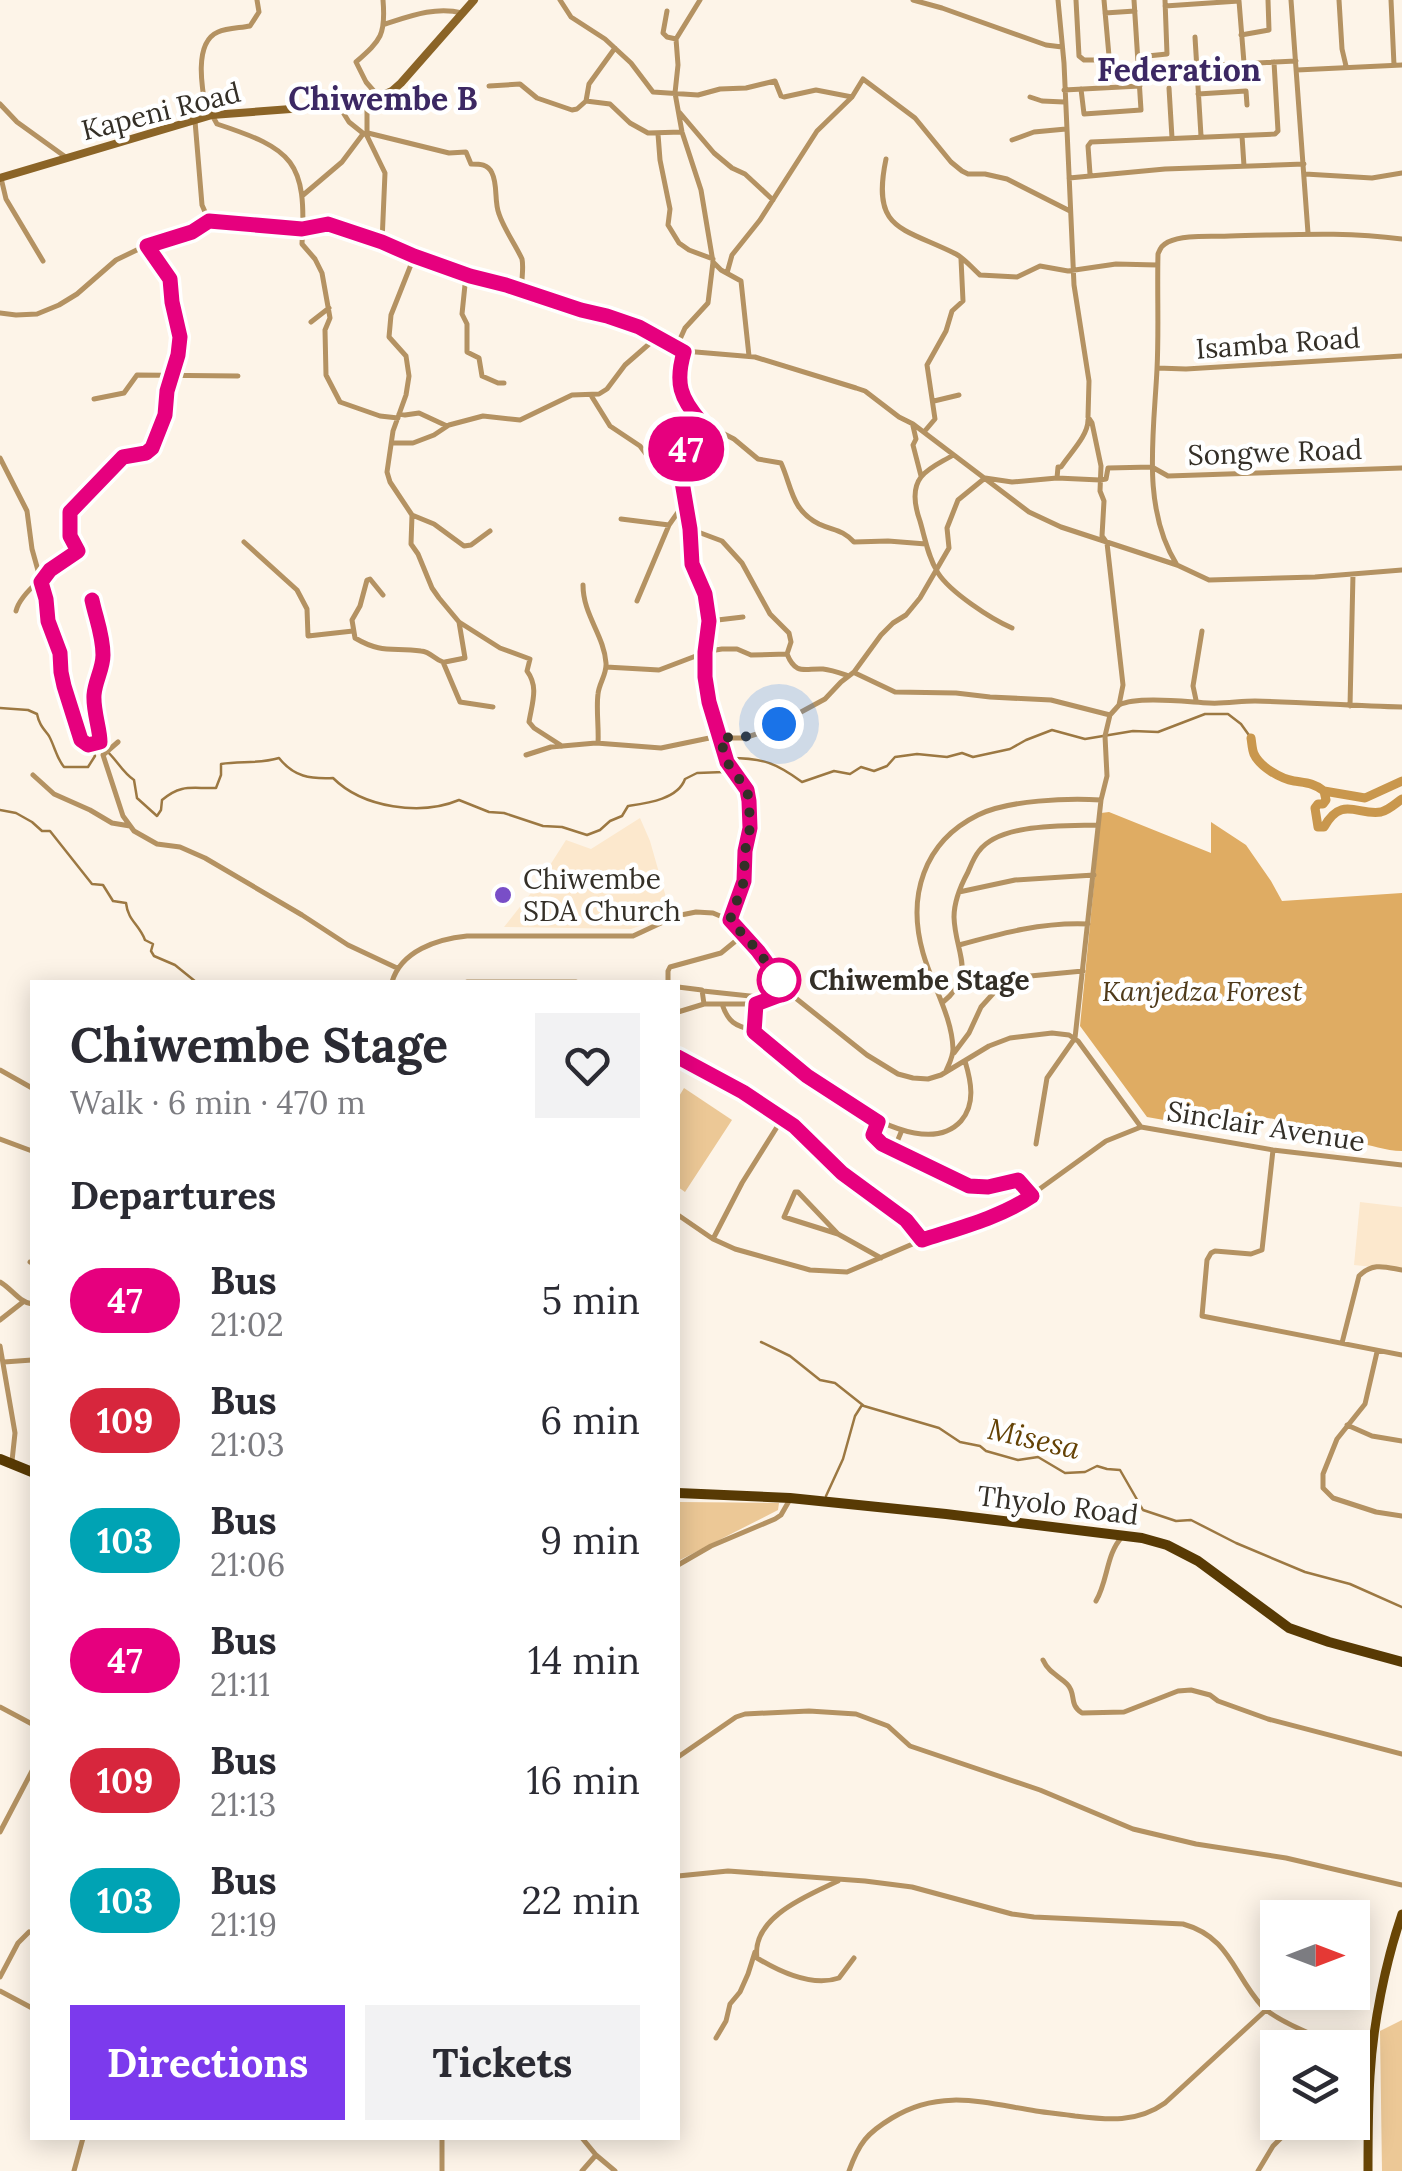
<!DOCTYPE html>
<meta charset="utf-8">
<style>
:root{--surface:#fff;--page:#f2f2f3;--text:#2b2b33;--muted:#7c7c81;--accent:#7c3aed}
body{margin:0;font-family:Lora,serif;background:var(--page);color:var(--text);height:100vh;display:flex;flex-direction:column;font-size:38px;white-space:nowrap}
*{box-sizing:border-box;margin:0}
p{font-size:32px;color:var(--muted)}
.icon{flex:none;width:55px;height:55px;fill:none;stroke:currentColor;stroke-width:2;stroke-linecap:round;stroke-linejoin:round}
.map{position:relative;flex:1;overflow:hidden}
.sheet{position:absolute;left:30px;top:980px;width:650px;height:1160px;display:flex;flex-direction:column;background:var(--surface);border-radius:0px;box-shadow:0 5px 25px #0003}
.sheet>*{flex:none}
.badge{padding:0 20px;border-radius:32px;font-size:35px;line-height:65px}
.needle{width:65px;rotate:90deg}
.tools{position:absolute;left:1260px;top:1900px;display:grid;gap:20px}
.tools a{display:grid;place-items:center;width:110px;height:110px;border-radius:0px;background:var(--surface);box-shadow:0 5px 25px #0003;font-size:50px}
.you{position:absolute;width:50px;height:50px;margin:-25px;border:8px solid #fff;border-radius:50%;background:#1a73e8;box-shadow:0 0 0 15px #1a73e833}
.map>.badge{position:absolute;translate:-50% -50%;box-shadow:0 0 0 5px #fff}
h2{padding:0 40px;font-size:38px;line-height:90px}
.round{display:grid;place-items:center;flex:none;width:105px;height:105px;border-radius:0px;background:var(--page)}
.summary{display:flex;align-items:center;justify-content:space-between;height:170px;padding:0 40px}
h1{font-size:48px;font-weight:800;line-height:75px}
.cta{display:flex;gap:20px;margin-top:auto;padding:20px 40px}
.cta a{flex:1;height:115px;border-radius:0px;background:var(--accent);color:#fff;font-size:40px;font-weight:800;line-height:115px;text-align:center}
.cta a+a{background:var(--page);color:var(--text)}
ul{padding:0;list-style:none}
li{display:flex;align-items:center;gap:30px;height:120px;padding:0 40px}
li div{flex:1}
li b{display:block;font-size:38px}
li em{font-style:normal}
li .badge{min-width:110px;font-weight:700;text-align:center}
.map>svg:first-child{display:block}
</style>
<div class="map">
<svg width="1402" height="2171" viewBox="0 0 1402 2171">
<rect width="100%" height="100%" fill="#fdf4e8"/>
<!-- built -->
<path fill="#fce8cd" d="M 640,818 L 650,841 L 671,915 L 631,929 L 504,927 L 538,884 L 566,840 L 591,849 Z
M 1360,1202 L 1402,1207 L 1402,1270 L 1354,1265 Z"/>
<!-- green -->
<path fill="#ecc896" d="M 684,1088 L 732,1120 L 685,1192 L 678,1187 L 678,1098 Z
M 678,1502 L 779,1503 L 778,1510 L 678,1561 Z
M 1402,2020 L 1402,2171 L 1382,2171 L 1380,2031 Z"/>
<!-- forest -->
<path fill="#dfac63" d="M 1109,812 L 1211,853 L 1211,822 L 1246,845 L 1271,881 L 1282,901 L 1402,893 L 1402,1151 C 1385,1151 1371,1144 1354,1143 C 1321,1140 1297,1147 1274,1119 L 1224,1110 L 1198,1126 L 1147,1117 L 1080,1026 L 1101,813 Z"/>
<g fill="none" stroke-linecap="round" stroke-linejoin="round">
<!-- stream -->
<path stroke="#9c7842" stroke-width="2.5" d="M 0,708 L 28,710 L 37,714 C 39,724 43,728 49,736 C 55,747 56,757 64,767 L 88,767 L 95,756 L 93,748 L 97,745 C 114,752 119,770 134,780 L 137,798 L 157,816 L 161,810 L 162,800 C 182,783 193,789 216,788 L 221,775 L 221,764 C 241,761 259,764 279,758 C 294,777 310,779 333,778 C 363,808 421,816 459,800 L 489,812 L 504,813 L 543,826 L 562,827 L 587,835 L 600,830 L 610,821 L 622,816 L 628,806 C 648,803 678,799 685,779 L 697,773 L 724,772 L 730,758 C 763,758 776,763 802,782 L 834,771 L 850,774 L 861,767 L 874,771 L 887,766 L 895,757 L 917,754 L 947,757 L 962,753 L 973,757 L 1010,749 L 1026,740 L 1052,730 L 1085,739 L 1133,731 L 1158,732 L 1205,714 L 1228,714 L 1241,724 L 1251,738
M 0,810 L 16,813 L 32,822 L 42,831 L 50,831 L 92,884 L 103,885 L 113,901 L 126,903 C 128,921 139,924 145,940 L 153,944 L 151,951 L 154,956 L 175,965 L 196,982
M 761,1342 L 790,1356 L 820,1380 L 835,1383 L 864,1406 L 939,1428 L 960,1442 L 980,1446 L 986,1451 L 1018,1460 L 1038,1457 L 1065,1473 L 1085,1472 L 1097,1466 L 1107,1469 L 1120,1470 L 1143,1510 L 1176,1521 L 1191,1520 L 1236,1543 L 1305,1572 L 1350,1584 L 1402,1607
M 826,1496 L 843,1459 L 855,1416 L 862,1405"/>
<!-- river -->
<path stroke="#c9974d" stroke-width="9" d="M 1251,738 C 1252,744 1252,749 1254,754 C 1260,767 1281,779 1294,781 C 1306,783 1314,783 1324,791 L 1326,800 L 1323,804 L 1318,804 L 1315,808 L 1318,827 L 1324,827 C 1342,795 1358,816 1381,812 C 1389,810 1396,803 1402,799
M 1324,791 L 1365,798 L 1402,781"/>
<!-- minor -->
<path stroke="#b49262" stroke-width="5" d="M 560,0 L 571,17 L 605,39 L 631,63 L 653,92 L 698,95 L 720,89 L 746,88 L 775,81 L 781,96 L 784,97 L 816,90 L 852,97
M 913,0 L 942,8 L 1046,45 L 1062,47
M 1076,0 L 1079,56 L 1084,60 L 1105,60 L 1109,56 L 1104,0
M 1291,0 L 1308,233
M 1339,0 L 1342,49 L 1346,66
M 1391,0 L 1394,65
M 1239,1 L 1244,63
M 1165,6 L 1239,1
M 667,11 L 663,33 L 667,37 L 676,39
M 1105,13 L 1135,11
M 385,24 C 410,16 436,6 462,13
M 1241,35 L 1269,30 L 1268,0
M 1195,37 L 1201,136
M 1138,57 L 1167,54 L 1165,0
M 1197,66 L 1296,61
M 1297,70 L 1402,65
M 489,86 L 520,84 L 537,98 L 572,110 L 577,109 L 586,101 L 610,104 L 630,123 L 648,133 L 682,132
M 1169,88 L 1172,138
M 1081,89 L 1084,114 L 1141,110 L 1134,0
M 1064,90 L 1140,86
M 1198,94 L 1246,91 L 1247,105
M 379,97 L 366,82 L 356,62 C 381,40 386,35 383,0
M 1030,97 L 1042,101 L 1064,102
M 367,101 L 367,136 L 385,173 L 382,242
M 586,101 L 589,84 L 615,48
M 0,104 L 17,122 L 67,158
M 339,106 L 349,122 L 364,134
M 680,113 L 714,153 L 732,168 L 745,174 L 773,200
M 212,115 L 217,124 C 293,149 307,161 302,244 L 315,259 L 322,273 L 330,318 L 325,330 L 326,375 L 340,402 L 380,416 L 398,418
M 207,116 C 203,94 192,43 218,32 C 227,28 240,28 250,26 L 259,12 L 257,0
M 195,121 L 202,205 L 209,221
M 368,133 L 449,153 L 466,152 L 471,164 C 480,164 488,164 492,173 C 498,185 494,201 499,214 C 504,229 515,244 522,259 C 524,269 521,279 522,290
M 658,134 L 660,160 L 670,209 L 668,225 L 679,243 L 689,250 L 713,259
M 1242,136 L 1244,166
M 1012,140 L 1034,132 L 1066,129
M 886,159 C 871,231 902,227 956,254 C 965,259 972,268 980,275 L 1017,277 L 1040,266 L 1068,271 L 1116,264 L 1157,265
M 1090,174 L 1088,146 L 1091,142 L 1275,134 L 1278,131 L 1274,62
M 1305,174 L 1372,178 L 1402,173
M 1,178 L 6,199 L 43,261
M 1069,178 L 1165,169 L 1304,164
M 302,196 L 342,162 L 363,134
M 414,257 L 391,315 L 389,337 L 406,356 L 409,376 L 406,395 L 393,431 L 387,472 L 390,482 L 412,515 L 434,524 L 464,546 L 471,545 L 490,531
M 713,262 L 721,270 L 741,281 L 749,356
M 727,273 L 732,255 L 760,220 L 817,131 L 852,97 L 863,79 L 915,118 L 951,162 L 962,171 L 968,174 L 985,174 L 1007,179 L 1070,211
M 466,275 L 462,314 L 467,324 L 467,352 L 479,358 L 482,376 L 498,383 L 504,383
M 0,313 L 16,315 L 37,314 L 59,305 L 77,294 L 116,260 L 143,247 L 191,232 L 209,221 L 303,229 L 328,224 L 382,242 L 414,257 L 470,276 L 494,281 L 581,310 L 607,315 L 639,327 L 684,351 L 755,357 L 856,388 L 865,391 L 899,417 L 913,424 L 1029,512 L 1061,527 L 1177,565 L 1209,580 L 1315,577 L 1402,570
M 311,322 L 329,308
M 676,348 L 685,328 L 708,303 L 713,262 L 701,190 L 682,132 L 675,93 L 678,65 L 676,39 L 700,0
M 684,351 L 679,369 L 680,389 L 689,408 L 701,422 L 734,439 L 758,459 L 781,463 C 792,487 791,510 819,524 C 834,531 842,529 854,542 L 888,541 L 926,544
M 1157,368 L 1186,369 L 1402,356
M 592,397 L 610,426 L 640,446 L 649,458 L 658,462 L 679,465
M 94,399 L 124,393 L 137,375 L 238,376
M 934,401 L 959,395
M 399,414 L 405,415 L 419,413 L 447,426
M 701,422 L 679,465 L 690,529 L 691,565 L 705,594 L 709,621 L 705,653 L 706,686 L 727,762 L 746,789 L 749,801 L 751,828 L 745,851 L 744,881 L 731,920
M 913,426 L 916,439 L 913,445 L 921,476
M 924,432 L 935,419 L 927,365 L 946,331 L 952,311 L 963,301 L 961,259
M 393,443 L 413,443 L 434,435 L 449,425 L 483,416 L 520,420 L 572,395 L 599,394 L 607,389 L 625,365 L 656,338
M 953,455 C 942,462 929,467 921,477 C 911,490 915,507 920,521 C 925,538 928,557 938,573 C 950,592 991,619 1012,628
M 0,458 L 27,511 L 32,549 L 46,599 L 49,621 L 60,653 L 61,672 L 81,741 L 89,745 L 100,742 C 100,729 93,711 94,695 C 95,681 103,669 103,655 C 103,635 96,619 93,600
M 1057,478 L 1058,467 L 1061,467 C 1070,453 1088,436 1088,420
M 412,515 L 411,544 L 418,554 L 432,588 L 439,598 L 459,622 L 500,648 L 530,659 L 527,671 C 539,687 532,703 529,722 L 534,728 L 562,746
M 621,519 L 669,525
M 690,529 L 722,541 L 742,563 L 770,614 L 789,633 L 791,642 L 787,654
M 244,542 L 297,590 L 307,609 L 308,636 L 353,631
M 1177,565 C 1141,508 1154,433 1157,369 C 1159,331 1157,292 1158,254 C 1161,247 1161,246 1168,242 C 1184,234 1211,237 1230,236 C 1290,235 1342,231 1402,239
M 583,585 C 583,615 604,635 606,663 C 607,674 599,683 598,694 C 596,709 599,728 598,743
M 383,595 L 370,579 L 367,580 L 360,606 L 352,620 L 355,638 C 382,654 393,647 421,651 C 431,652 434,659 443,662 L 460,702 L 493,707
M 637,601 L 669,525 L 683,505
M 16,611 C 21,590 60,564 78,551 L 70,536 L 70,512 L 123,457 L 146,453 L 151,449 L 165,415 L 167,391 L 179,355 L 180,337 L 172,302 L 169,276 L 147,246
M 709,621 L 743,617
M 787,654 C 796,676 805,668 823,669 C 832,670 840,673 849,676
M 445,662 L 465,658 L 459,622
M 606,667 L 659,670 L 709,651 L 722,649 L 737,649 L 751,655 L 787,654
M 855,673 L 895,692 L 956,693 L 990,697 L 1051,700 L 1110,715
M 1196,700 L 1193,686 L 1202,631
M 1119,705 C 1138,696 1187,702 1209,703 C 1224,704 1240,701 1255,701 C 1304,702 1353,706 1402,707
M 1350,706 L 1353,574
M 720,738 L 744,738 L 766,731 L 825,699 L 841,682 L 854,672 L 881,635 L 893,623 L 906,615 L 920,598 L 949,548 L 947,528 L 958,500 L 985,478 L 1012,482 L 1057,478 L 1100,480 L 1106,479 L 1108,468 L 1152,467 L 1168,476 L 1402,468
M 118,742 L 103,755 L 123,816 L 134,831 L 157,844 L 180,847 L 205,858 L 302,915 L 348,945 L 397,968
M 526,755 L 551,747 L 596,743 L 661,748 L 719,736
M 33,775 L 54,794 L 90,810 L 112,823 L 130,826
M 959,892 L 1015,880 L 1094,875
M 959,945 C 1002,933 1043,922 1088,924
M 392,982 C 401,951 437,939 467,936 L 633,936 L 676,916 L 696,912 L 713,913 L 732,921 L 759,953 L 788,992 L 867,1055 L 898,1074 L 913,1078 L 928,1079 L 941,1075 L 989,1046 L 1010,1038 L 1052,1033 L 1069,1035 L 1078,1041 L 1141,1127 L 1273,1150 L 1402,1165
M 467,982 L 576,982
M 668,982 L 668,971 L 670,967 L 721,953 L 743,935
M 678,987 L 702,990 L 704,1004
M 703,991 L 769,998
M 942,1003 C 978,974 955,954 954,917 C 954,902 961,885 968,872 C 971,865 974,857 979,851 C 1000,823 1065,826 1098,825
M 722,1004 C 728,1022 735,1026 753,1030
M 756,1004 L 753,1030 L 757,1036 C 794,1066 915,1171 961,1121 C 976,1104 971,1081 965,1061
M 678,1012 L 704,1004 L 756,1004 L 788,992
M 954,1053 L 969,1033 L 981,1007 L 999,987 L 1030,976 L 1083,971
M 678,1057 L 743,1092 L 794,1126 L 837,1169 L 907,1220 L 922,1240
M 0,1070 L 32,1088
M 946,1071 C 949,1064 953,1057 953,1049 C 952,1016 932,985 923,953 C 907,897 923,842 978,815 C 1008,800 1068,798 1101,800
M 879,1122 L 874,1137 L 894,1149 L 902,1130
M 0,1139 L 32,1151
M 1036,1144 L 1047,1078 L 1075,1038 L 1101,800 L 1107,776 L 1105,736 L 1110,715 L 1119,705 L 1123,685 L 1107,543 L 1102,536 L 1104,501 L 1100,491 L 1101,466 L 1092,423 L 1088,417 L 1089,381 L 1074,285 L 1064,63 L 1058,0
M 894,1149 L 969,1186 L 988,1187 L 1018,1180 L 1032,1196
M 1273,1150 L 1262,1250 L 1251,1254 L 1215,1251 L 1211,1253 L 1207,1260 L 1202,1316 L 1402,1355
M 678,1215 L 713,1239 L 735,1249 L 810,1270 L 847,1272 L 922,1240 L 1016,1206 L 1106,1141 L 1141,1127
M 838,1234 L 784,1217 L 795,1192 L 798,1192 L 838,1234 L 881,1258
M 713,1239 L 742,1183 L 782,1119
M 30,1262 L 32,1263
M 0,1282 C 12,1289 19,1302 32,1304
M 0,1320 L 23,1302
M 1342,1343 L 1359,1276 C 1373,1262 1385,1267 1402,1270
M 0,1346 L 15,1433 L 12,1461
M 1377,1352 L 1365,1404 L 1337,1439 L 1323,1474 L 1323,1488 L 1333,1498 L 1376,1512 L 1402,1516
M 4,1362 L 32,1360
M 1347,1425 L 1372,1436 L 1402,1441
M 678,1565 L 711,1546 L 775,1519 L 781,1515 L 789,1501
M 1096,1601 C 1108,1581 1106,1554 1122,1537
M 1043,1660 C 1049,1673 1058,1675 1067,1684 C 1077,1694 1068,1704 1082,1713 L 1124,1712 L 1178,1691 L 1191,1690 L 1210,1695 L 1218,1701 L 1268,1719 L 1402,1754
M 0,1707 L 32,1724
M 678,1757 L 736,1717 L 745,1714 L 809,1711 L 856,1714 L 888,1726 L 910,1746 L 1040,1790 L 1133,1829 L 1196,1844 L 1286,1858 L 1402,1885
M 0,1832 L 32,1771
M 678,1876 L 728,1871 L 865,1881 L 912,1887 L 1012,1914 L 1034,1917 L 1183,1924 C 1230,1937 1233,1974 1262,2006 C 1276,2021 1326,2041 1347,2048
M 838,1881 C 809,1895 751,1917 757,1958 C 780,1972 813,1987 839,1978 L 854,1958
M 0,1977 L 18,1943 L 29,1932
M 0,1991 L 32,2008
M 716,2038 L 726,2021 L 730,2004 L 740,1992 L 748,1974 L 755,1952
M 1352,2049 L 1372,2049
M 1352,2066 L 1360,2050
M 442,2138 L 442,2171
M 582,2138 L 596,2155 L 615,2171
M 74,2171 L 83,2138
M 582,2171 L 596,2155
M 849,2171 C 859,2143 867,2133 892,2118 C 941,2088 985,2103 1036,2111 C 1049,2113 1062,2114 1075,2116 C 1108,2120 1137,2123 1165,2103 L 1266,2010
M 1258,2171 L 1273,2146 L 1297,2122"/>
<!-- secondary -->
<path stroke="#8b6427" stroke-width="8" d="M 0,178 L 212,115 L 331,106 L 372,100 L 392,91 L 401,83 L 474,0"/>
<!-- primary -->
<path stroke="#694606" stroke-width="9" d="M 1368,2171 C 1368,2139 1368,2108 1370,2076 C 1373,2024 1385,1964 1402,1914"/>
<!-- trunk -->
<path stroke="#583a04" stroke-width="10" d="M 0,1459 L 32,1472
M 678,1493 L 790,1498 L 946,1514 L 1142,1538 L 1167,1545 L 1198,1561 L 1289,1628 L 1329,1642 L 1402,1662"/>
</g>
<g fill="none" stroke-linecap="round" stroke-linejoin="round">
<defs>
<path id="line" d="M 92,600 C 96,619 103,635 103,655 C 103,669 95,681 94,695 C 93,711 100,729 100,742 L 88,745 L 81,740 L 64,686 L 61,672 L 60,653 L 48,621 L 46,599 L 41,582 L 50,570 L 78,551 L 70,536 L 70,512 L 123,457 L 146,453 L 152,448 L 165,415 L 167,391 L 178,355 L 180,337 L 172,302 L 170,279 L 147,246 L 192,232 L 209,221 L 302,229 L 328,224 L 382,242 L 414,256 L 470,276 L 506,285 L 581,310 L 607,316 L 639,327 L 684,352 C 675,383 680,398 701,422 L 679,464 L 690,529 L 692,564 L 705,594 L 709,621 L 705,652 L 705,677 L 709,702 L 727,762 L 747,790 L 749,801 L 750,828 L 745,851 L 744,881 L 730,920 L 758,951 L 788,992 L 756,1004 L 754,1032 L 807,1076 L 878,1122 L 873,1135 L 882,1144 L 969,1186 L 988,1187 L 1018,1180 L 1032,1196 C 999,1218 959,1228 922,1240 L 906,1220 L 842,1173 L 794,1126 L 743,1092 L 678,1057"/>
</defs>
<!-- line casing -->
<use href="#line" stroke="#fff" stroke-width="22"/>
<!-- line -->
<use href="#line" stroke="#e6007e" stroke-width="15"/>
<!-- walk -->
<path stroke="#342f27" stroke-width="10" stroke-dasharray="0 18" d="M 779,724 L 756,736 L 720,738 L 727,762 L 747,790 L 749,801 L 750,828 L 745,851 L 744,881 L 730,920 L 758,951 L 788,992 L 779,980"/>
</g>
<!-- markers -->
<circle fill="#794ec7" stroke="#fff" stroke-width="4" cx="503" cy="895" r="10"/>
<circle fill="#fff" stroke="#e6007e" stroke-width="5" cx="779" cy="980" r="20"/>
<g text-anchor="middle" dominant-baseline="central" stroke-width="9" stroke-linejoin="round" paint-order="stroke">
<!-- street labels -->
<g font-size="28" fill="#342f27" stroke="#fff">
<text transform="translate(161 111) rotate(-14)">Kapeni Road</text>
<text transform="translate(1278 343) rotate(-4)">Isamba Road</text>
<text transform="translate(1275 452) rotate(-2)">Songwe Road</text>
<text transform="translate(1266 1126) rotate(9)">Sinclair Avenue</text>
<text transform="translate(1058 1505) rotate(7)">Thyolo Road</text>
</g>
<!-- poi labels -->
<g font-size="28" fill="#342f27" stroke="#fff" text-anchor="start">
<text x="523" y="879">Chiwembe<tspan x="523" dy="32">SDA Church</tspan></text>
</g>
<!-- stop labels -->
<g font-size="28" font-weight="bold" fill="#342f27" stroke="#fff" text-anchor="start">
<text x="809" y="980">Chiwembe Stage</text>
</g>
<!-- park labels -->
<g font-size="28" font-style="italic" fill="#4f3a1a" stroke="#fff">
<text x="1202" y="991">Kanjedza Forest</text>
</g>
<!-- water labels -->
<g font-size="30" font-style="italic" fill="#644205" stroke="#fff">
<text transform="translate(1034 1438) rotate(13)">Misesa</text>
</g>
<!-- quarter labels -->
<g font-size="32" font-weight="bold" fill="#3c2863" stroke="#fff">
<text x="1179" y="69">Federation</text>
<text x="383" y="98">Chiwembe B</text>
</g>
</g>
</svg>
<div class="tools">
<a><svg class="needle" viewBox="-14 -14 28 28"><path d="M0-13l5 13h-10z" fill="#e53935"/><path d="M0 13l5-13h-10z" fill="#7c7c81"/></svg></a>
<a><svg class="icon" aria-label="layers" viewBox="0 0 24 24"><path d="M12 4l9 5-9 5-9-5zM3 14l9 5 9-5"/></svg></a>
</div>
<div class="you" style="left:779px;top:724px"></div>
<b class="badge" style="left:686px;top:449px;background:#e6007e;color:#fff">47</b>
<section class="sheet">
<div class="summary"><div><h1>Chiwembe Stage</h1><p>Walk · 6 min · 470 m</p></div><a class="round"><svg class="icon" aria-label="heart" viewBox="0 0 24 24"><path d="M12 20l-8-8c-3-5 5-10 8-4 3-6 11-1 8 4z"/></svg></a></div>
<h2>Departures</h2>
<ul>
<li><span class="badge" style="background:#e6007e;color:#fff">47</span><div><b>Bus</b><p>21:02</p></div><em>5 min</em></li>
<li><span class="badge" style="background:#d7263d;color:#fff">109</span><div><b>Bus</b><p>21:03</p></div><em>6 min</em></li>
<li><span class="badge" style="background:#00a3b4;color:#fff">103</span><div><b>Bus</b><p>21:06</p></div><em>9 min</em></li>
<li><span class="badge" style="background:#e6007e;color:#fff">47</span><div><b>Bus</b><p>21:11</p></div><em>14 min</em></li>
<li><span class="badge" style="background:#d7263d;color:#fff">109</span><div><b>Bus</b><p>21:13</p></div><em>16 min</em></li>
<li><span class="badge" style="background:#00a3b4;color:#fff">103</span><div><b>Bus</b><p>21:19</p></div><em>22 min</em></li>
</ul>
<div class="cta"><a>Directions</a><a>Tickets</a></div>
</section>
</div>
